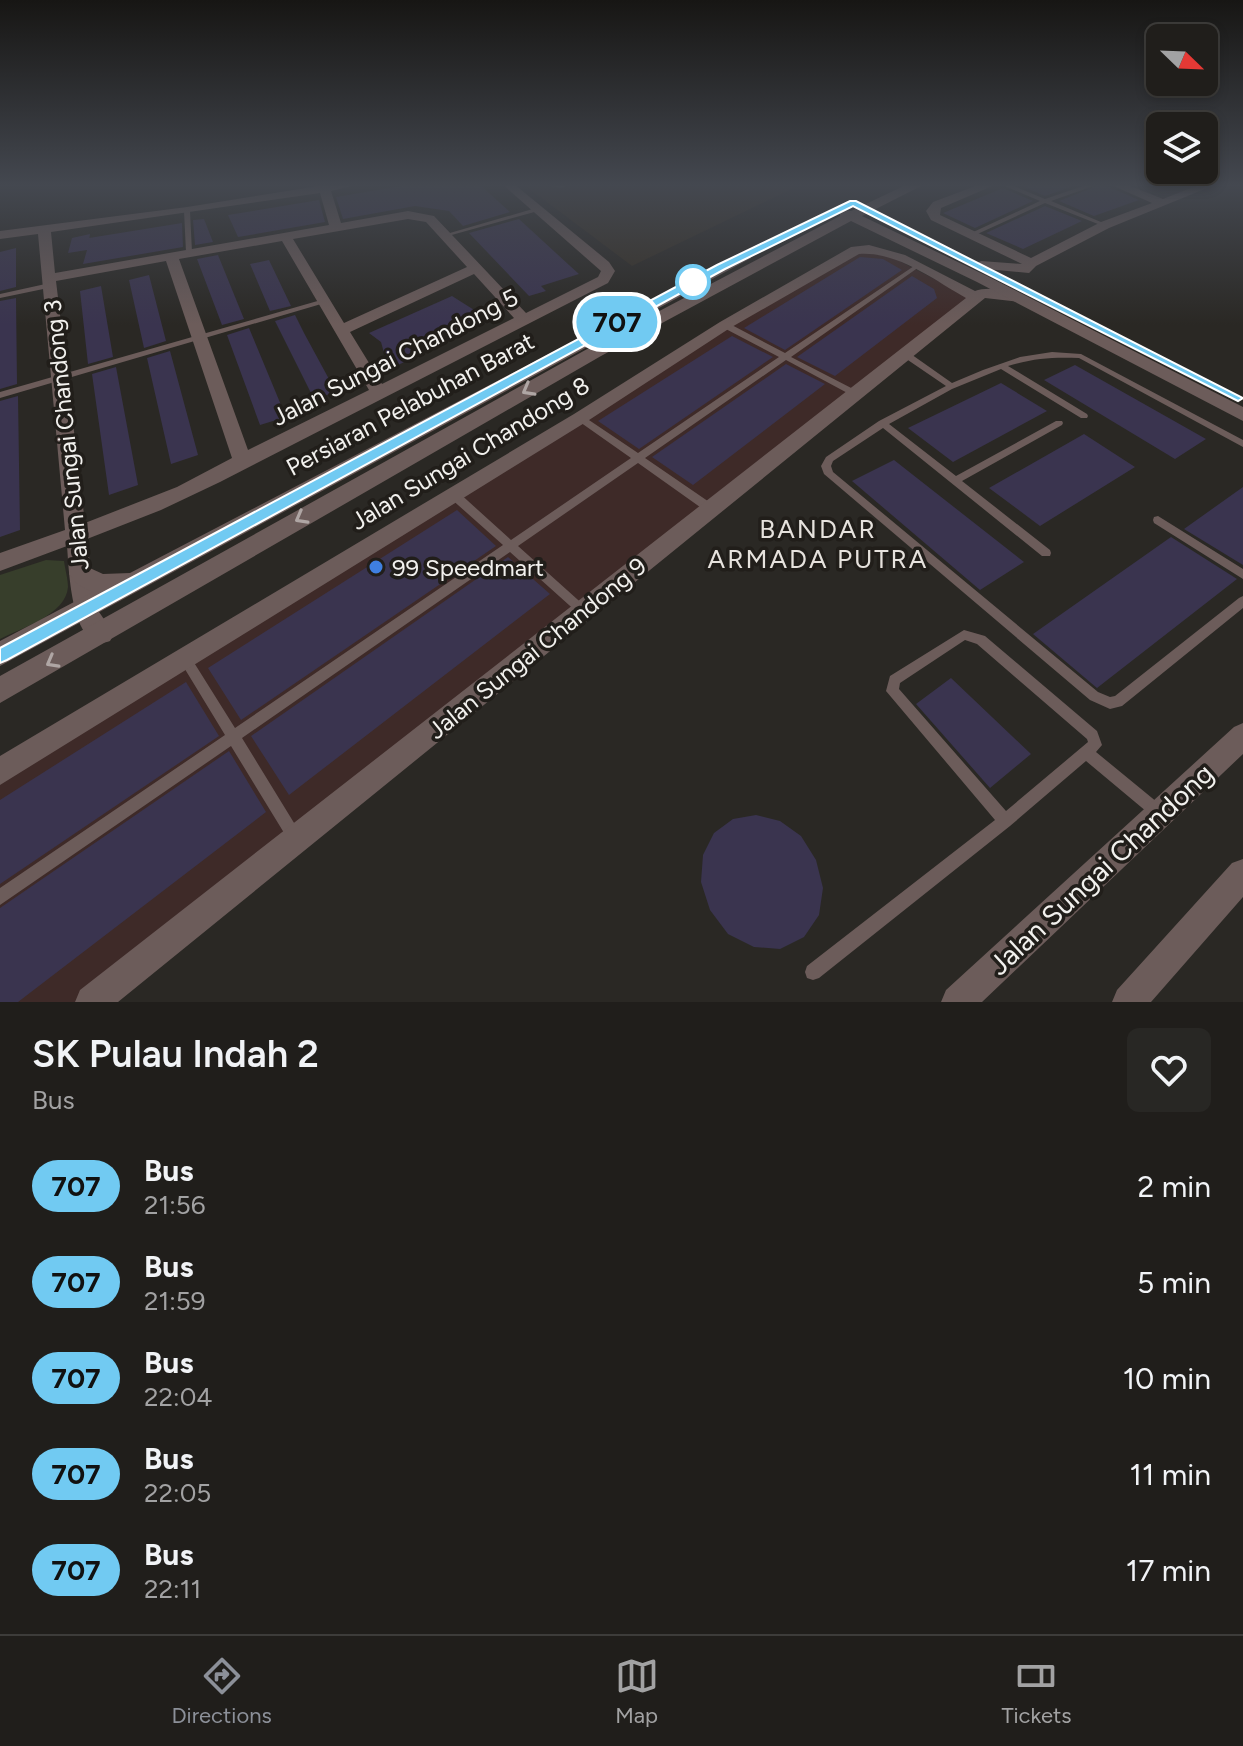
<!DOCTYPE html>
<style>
:root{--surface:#201e1b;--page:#282724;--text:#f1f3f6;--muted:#a2a2a3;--line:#3d3c3a;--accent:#8c9099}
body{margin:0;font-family:Figtree,sans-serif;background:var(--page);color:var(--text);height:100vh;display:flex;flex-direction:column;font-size:30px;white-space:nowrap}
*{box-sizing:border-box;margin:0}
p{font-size:26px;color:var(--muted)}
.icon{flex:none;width:44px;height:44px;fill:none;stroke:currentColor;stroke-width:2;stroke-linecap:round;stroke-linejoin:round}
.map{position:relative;height:1002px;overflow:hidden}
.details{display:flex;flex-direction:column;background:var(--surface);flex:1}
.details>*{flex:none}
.badge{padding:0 16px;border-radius:26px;font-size:28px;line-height:52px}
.needle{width:52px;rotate:113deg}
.fabs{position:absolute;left:1146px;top:24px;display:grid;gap:16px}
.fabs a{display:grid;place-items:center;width:72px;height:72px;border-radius:12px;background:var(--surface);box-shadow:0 4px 12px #0003,0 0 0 2px var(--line);font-size:40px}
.map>.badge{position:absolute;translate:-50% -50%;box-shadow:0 0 0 4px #fff}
.round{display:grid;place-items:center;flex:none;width:84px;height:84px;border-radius:12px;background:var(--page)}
.head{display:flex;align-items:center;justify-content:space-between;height:136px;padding:0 32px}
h1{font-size:38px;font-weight:600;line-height:60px}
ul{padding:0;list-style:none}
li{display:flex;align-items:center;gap:24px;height:96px;padding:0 32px}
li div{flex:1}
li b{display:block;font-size:30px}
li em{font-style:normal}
li .badge{min-width:88px;font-weight:700;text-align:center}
.tab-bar{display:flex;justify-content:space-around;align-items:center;height:112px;border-top:2px solid var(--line);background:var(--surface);font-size:22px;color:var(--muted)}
.tab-bar a{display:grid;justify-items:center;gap:4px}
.tab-bar .current{color:var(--accent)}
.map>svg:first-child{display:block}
</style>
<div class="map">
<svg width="1243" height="1002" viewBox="0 0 1243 1002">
<rect width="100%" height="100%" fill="#2a2824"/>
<!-- commercial -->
<path fill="#3e2a28" d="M 859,252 L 884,253 L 969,297 L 76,1002 L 0,1002 L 0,781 L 732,326 Z"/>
<!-- built -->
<path fill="#352f25" d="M 523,184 L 802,184 L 632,266 Z"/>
<!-- green -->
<path fill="#373e2b" d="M 46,560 L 64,561 C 65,569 68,579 68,587 C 66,615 21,628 0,639 L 0,575 Z"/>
<!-- building -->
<path fill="#3a344f" d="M 413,184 L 479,184 L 510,212 L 463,226 L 449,211 L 415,206 L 343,219 L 336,197 Z
M 1018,184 L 1079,184 L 1045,196 Z
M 1102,184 L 1139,200 L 1094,216 L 1059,201 Z
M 1003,188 L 1033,201 L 975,228 L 943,213 Z
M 319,200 L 325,222 L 238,237 L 228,215 Z
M 1045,206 L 1082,221 L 1023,249 L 986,233 Z
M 204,219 L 213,242 L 195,245 L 193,220 Z
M 519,219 L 569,265 L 579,274 L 541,286 L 546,291 L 529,296 L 469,233 Z
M 182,223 L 183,247 L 83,264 L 87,250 L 68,253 L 72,238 L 90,234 L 88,246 L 89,238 Z
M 16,248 L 16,287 L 0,291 L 0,252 Z
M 218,255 L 244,319 L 222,325 L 197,259 Z
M 860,257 L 883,259 L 902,270 L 785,350 L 744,328 Z
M 269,260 L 291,306 L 270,311 L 250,264 Z
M 149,275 L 166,341 L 144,348 L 129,280 Z
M 912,276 L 934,289 L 937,298 L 835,376 L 797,357 Z
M 101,286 L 113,357 L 88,364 L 80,291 Z
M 452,296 L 490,320 L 394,367 L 386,360 L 381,342 L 369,333 Z
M 16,298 L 17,384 L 0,389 L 0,301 Z
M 295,315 L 304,333 L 336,392 L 314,399 L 275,321 Z
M 249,328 L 286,417 L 260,425 L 227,335 Z
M 732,336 L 773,357 L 639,449 L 598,421 Z
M 170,351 L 198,455 L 171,464 L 147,358 Z
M 786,364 L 825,384 L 693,485 L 652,457 Z
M 1075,365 L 1206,439 L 1175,459 L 1044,380 Z
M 116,367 L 138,485 L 109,495 L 92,374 Z
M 1001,383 L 1047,411 L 953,462 L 908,428 Z
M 18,396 L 20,530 L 0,537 L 0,401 Z
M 1084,434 L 1135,467 L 1040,526 L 989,488 Z
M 894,460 L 1024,562 L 980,590 L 852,481 Z
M 1243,487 L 1243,565 L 1184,529 Z
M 457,510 L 496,546 L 241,720 L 208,668 Z
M 1171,537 L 1237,579 L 1097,688 L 1033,634 Z
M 508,557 L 550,594 L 289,795 L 251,736 Z
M 951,678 L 1031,754 L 990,788 L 916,704 Z
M 186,682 L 219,736 L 0,884 L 0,800 Z
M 229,751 L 266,812 L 18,1002 L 0,1002 L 0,908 Z
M 756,815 L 780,821 L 801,836 L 816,860 L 823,888 L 819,915 L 804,937 L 780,949 L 754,947 L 728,934 L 710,910 L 701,882 L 703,855 L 714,833 L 733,819 Z"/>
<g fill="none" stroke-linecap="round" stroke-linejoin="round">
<!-- service -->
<path fill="#6c5c5a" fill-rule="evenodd" d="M 541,184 L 562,184 L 565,186 L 562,188 Z
M 1000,184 L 1009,184 L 1045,199 L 1089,184 L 1099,184 L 1051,201 L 1108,225 L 1103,226 L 1045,203 L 973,236 L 969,236 L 969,234 L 1040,201 Z
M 536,208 L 538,209 L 538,211 L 448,236 L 443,235 Z
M 187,209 L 190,211 L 192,252 L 189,254 L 186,252 L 184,211 Z
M 914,266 L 919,267 L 791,357 L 859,392 L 860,394 L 859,396 L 853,396 L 786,360 L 645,458 L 715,506 L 716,509 L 715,512 L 707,512 L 638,463 L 518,546 L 587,608 L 589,611 L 587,614 L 583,616 L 579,614 L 510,552 L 242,738 L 299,831 L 301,836 L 299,841 L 294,843 L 289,841 L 231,746 L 0,905 L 0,888 L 225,735 L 180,661 L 178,657 L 180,653 L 184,652 L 188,653 L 235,728 L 503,545 L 449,497 L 448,494 L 449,491 L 457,491 L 511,540 L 631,458 L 577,420 L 576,418 L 577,416 L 583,416 L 638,453 L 779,357 L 722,327 L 722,323 L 728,323 L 785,353 Z
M 50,283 L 54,285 L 53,287 L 0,298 L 0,294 Z
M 321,300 L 328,302 L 0,398 L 0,392 Z
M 902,352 L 908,352 L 952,383 L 983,370 L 1020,357 L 1052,352 L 1081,354 L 1243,440 L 1243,447 L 1079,358 C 1053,357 1034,358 1008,366 L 1087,414 L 1088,416 L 1087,418 L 1081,418 L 1001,369 L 952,389 L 889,424 L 956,476 L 1056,421 L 1062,421 L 1063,423 L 1062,425 L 962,481 L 1050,550 L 1051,553 L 1050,556 L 1042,556 L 883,428 L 833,461 L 831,466 L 833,472 L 1098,692 L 1110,697 L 1115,696 L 1239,598 L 1243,596 L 1243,608 L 1122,706 L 1110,709 L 1090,700 L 824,474 L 821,466 L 826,457 L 879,421 L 946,386 L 902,356 Z
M 1158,516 L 1243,569 L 1243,579 L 1154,523 L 1153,520 L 1154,517 Z
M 964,630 L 985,636 L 1097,731 L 1102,745 L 1096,752 L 1163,807 L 1165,812 L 1163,817 L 1158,819 L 1153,817 L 1086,761 L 1010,826 L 819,978 L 813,980 L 807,978 L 805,972 L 807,966 L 995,820 L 886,691 L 890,676 ZM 965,640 L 977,644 L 1087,739 L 1088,742 L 1006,811 L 899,689 L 900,683 Z"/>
<!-- minor -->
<path fill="#6c5c5a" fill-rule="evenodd" d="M 331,184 L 360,184 L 331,191 L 341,223 L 408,211 L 434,216 L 526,313 L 598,277 L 601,271 L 502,184 L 514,184 L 609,262 L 615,271 L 608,283 L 220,482 L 161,510 L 87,539 L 95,606 L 114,634 L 110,641 C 71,655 69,569 67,546 L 0,571 L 0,553 L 65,530 L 38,234 L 0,239 L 0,231 L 187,207 ZM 320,193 L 329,225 L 55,273 L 51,232 ZM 408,219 L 426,222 L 467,267 L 344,323 L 293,239 ZM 282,241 L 369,390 L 248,450 L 179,259 ZM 166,261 L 232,458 L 177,487 L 85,523 L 56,281 ZM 474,274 L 514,318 L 382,384 L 350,332 Z
M 981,184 L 997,184 L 941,208 L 940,215 L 1031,258 L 1101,222 L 1152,203 L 1109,184 L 1125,184 L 1163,199 L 1201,184 L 1217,184 L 1109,228 L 1036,266 L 1029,273 L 976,268 L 974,265 L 981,261 L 1022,264 L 931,220 L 926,211 L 933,202 Z
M 869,245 L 905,255 L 975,291 C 987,286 1017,290 1027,298 L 1020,302 L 985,298 L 118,1002 L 75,1002 L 80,990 L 966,298 C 934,280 897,251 859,254 L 730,328 L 586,422 L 0,785 L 0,756 L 574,414 L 720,322 L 851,247 Z
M 1243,723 L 1243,754 L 982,1002 L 941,1002 L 946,990 L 1234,727 Z
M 1243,859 L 1243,897 L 1151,1002 L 1112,1002 L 1117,990 L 1232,863 Z"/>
<!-- tertiary -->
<path fill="#6c5c5a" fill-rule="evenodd" d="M 908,184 L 925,184 L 862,216 L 987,276 L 1243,407 L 1243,421 L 977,282 L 851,221 L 601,356 L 0,703 L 0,676 L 589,348 L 840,216 L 840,210 L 851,211 Z
M 746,251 L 751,252 L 751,258 L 0,666 L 0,641 L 93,592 L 78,585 L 69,574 L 72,567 L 81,564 L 103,574 L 130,573 Z"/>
</g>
<!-- one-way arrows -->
<defs><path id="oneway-chevron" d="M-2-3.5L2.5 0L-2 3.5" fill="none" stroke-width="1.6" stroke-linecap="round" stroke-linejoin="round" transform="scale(2)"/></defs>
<g stroke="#afa6a4">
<use href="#oneway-chevron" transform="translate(528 390) rotate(151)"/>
<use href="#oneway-chevron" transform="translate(301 518) rotate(151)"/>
<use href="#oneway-chevron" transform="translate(52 662) rotate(151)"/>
</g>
<!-- sky -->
<linearGradient id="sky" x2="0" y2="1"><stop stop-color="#171614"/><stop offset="0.57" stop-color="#444850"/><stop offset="1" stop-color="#444850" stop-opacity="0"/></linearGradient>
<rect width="1243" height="325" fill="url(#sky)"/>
<!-- line -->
<path fill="#71caf2" stroke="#fff" stroke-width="2" d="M 850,201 L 856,201 L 1243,398 L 1238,401 L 853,206 L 725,269 L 7,660 L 0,663 L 0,648 L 717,265 Z"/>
<!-- markers -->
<circle fill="#fff" stroke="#71caf2" stroke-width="4" cx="693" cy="282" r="16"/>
<circle fill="#3f7fe0" stroke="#211e1a" stroke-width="3" cx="376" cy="567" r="8"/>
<g text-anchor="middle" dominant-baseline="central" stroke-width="7" stroke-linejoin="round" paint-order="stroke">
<!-- street labels -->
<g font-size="24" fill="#f2f1ee" stroke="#211e1a">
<text transform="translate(395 357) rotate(-27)">Jalan Sungai Chandong 5</text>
<text transform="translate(410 404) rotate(-28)">Persiaran Pelabuhan Barat</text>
<text transform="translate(66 435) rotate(-96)">Jalan Sungai Chandong 3</text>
<text transform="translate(470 453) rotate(-31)">Jalan Sungai Chandong 8</text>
<text transform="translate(537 648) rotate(-39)">Jalan Sungai Chandong 9</text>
</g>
<!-- poi labels -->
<g font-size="24" fill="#f2f1ee" stroke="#211e1a" text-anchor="start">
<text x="392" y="567">99 Speedmart</text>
</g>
<!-- neighbourhood labels -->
<g font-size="26" letter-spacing="2" fill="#e6e2dd" stroke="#211e1a">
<text x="818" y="529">BANDAR<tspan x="818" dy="30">ARMADA PUTRA</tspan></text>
</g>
<!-- near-street labels -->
<g font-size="28" fill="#f2f1ee" stroke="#211e1a">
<text transform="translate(1101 869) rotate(-43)">Jalan Sungai Chandong</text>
</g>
</g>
</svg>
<div class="fabs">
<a><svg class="needle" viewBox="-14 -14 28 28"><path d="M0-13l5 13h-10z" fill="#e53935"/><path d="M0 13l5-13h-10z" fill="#a2a2a3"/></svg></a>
<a><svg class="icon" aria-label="layers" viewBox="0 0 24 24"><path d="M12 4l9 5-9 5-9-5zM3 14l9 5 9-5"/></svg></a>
</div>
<b class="badge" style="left:617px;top:322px;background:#71caf2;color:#111">707</b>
</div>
<section class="details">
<div class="head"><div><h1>SK Pulau Indah 2</h1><p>Bus</p></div><a class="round"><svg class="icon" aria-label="heart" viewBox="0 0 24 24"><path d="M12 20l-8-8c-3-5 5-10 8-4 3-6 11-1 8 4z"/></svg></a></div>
<ul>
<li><span class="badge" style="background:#71caf2;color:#111">707</span><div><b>Bus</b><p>21:56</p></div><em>2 min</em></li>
<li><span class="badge" style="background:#71caf2;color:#111">707</span><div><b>Bus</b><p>21:59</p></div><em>5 min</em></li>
<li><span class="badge" style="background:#71caf2;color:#111">707</span><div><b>Bus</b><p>22:04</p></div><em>10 min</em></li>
<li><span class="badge" style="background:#71caf2;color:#111">707</span><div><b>Bus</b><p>22:05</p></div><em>11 min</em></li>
<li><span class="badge" style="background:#71caf2;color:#111">707</span><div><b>Bus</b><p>22:11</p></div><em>17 min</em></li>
</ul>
</section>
<nav class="tab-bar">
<a class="current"><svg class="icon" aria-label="directions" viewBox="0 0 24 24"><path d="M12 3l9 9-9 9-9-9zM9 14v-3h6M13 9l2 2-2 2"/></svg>Directions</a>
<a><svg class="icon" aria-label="map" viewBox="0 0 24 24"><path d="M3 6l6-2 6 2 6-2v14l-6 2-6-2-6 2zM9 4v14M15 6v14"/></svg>Map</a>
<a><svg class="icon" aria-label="tickets" viewBox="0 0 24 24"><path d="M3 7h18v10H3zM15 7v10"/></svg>Tickets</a>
</nav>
